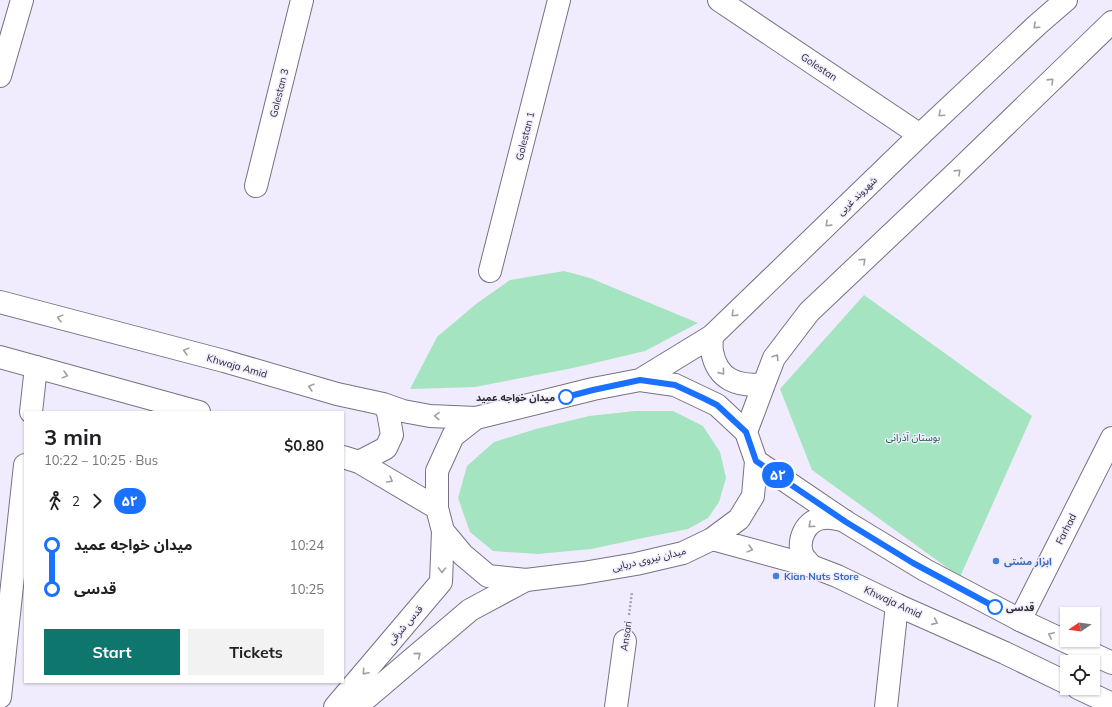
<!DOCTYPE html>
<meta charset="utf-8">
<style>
:root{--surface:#fff;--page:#f2f2f2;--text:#202124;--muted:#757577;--accent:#0f766e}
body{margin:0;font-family:Mulish,"Noto Sans Arabic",sans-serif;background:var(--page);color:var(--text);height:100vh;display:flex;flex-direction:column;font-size:15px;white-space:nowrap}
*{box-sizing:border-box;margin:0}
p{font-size:13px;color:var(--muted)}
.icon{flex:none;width:22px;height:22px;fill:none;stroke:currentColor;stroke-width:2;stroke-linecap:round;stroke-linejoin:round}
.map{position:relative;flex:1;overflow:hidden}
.sheet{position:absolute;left:24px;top:411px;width:320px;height:272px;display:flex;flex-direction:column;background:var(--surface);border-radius:0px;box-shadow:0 1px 3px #0004}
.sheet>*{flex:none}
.badge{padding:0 8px;border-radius:13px;font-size:14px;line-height:26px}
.needle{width:26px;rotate:257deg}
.buttons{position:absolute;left:1060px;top:607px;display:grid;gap:8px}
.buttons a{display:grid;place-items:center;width:40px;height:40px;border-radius:0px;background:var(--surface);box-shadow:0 1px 3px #0004;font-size:20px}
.map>.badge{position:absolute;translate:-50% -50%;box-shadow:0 0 0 2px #fff}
.legs{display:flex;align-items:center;gap:6px;height:44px;padding:0 20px;font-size:13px}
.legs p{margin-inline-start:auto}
.summary{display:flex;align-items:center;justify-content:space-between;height:68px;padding:0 20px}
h1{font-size:22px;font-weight:700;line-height:30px}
.primary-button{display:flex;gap:8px;margin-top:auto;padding:8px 20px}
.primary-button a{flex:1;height:46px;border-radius:0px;background:var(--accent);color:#fff;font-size:16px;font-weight:700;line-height:46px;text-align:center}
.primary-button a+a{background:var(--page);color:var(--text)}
ul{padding:0 20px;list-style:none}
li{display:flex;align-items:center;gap:14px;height:44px;font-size:15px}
li i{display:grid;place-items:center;width:6px;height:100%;margin:0 5px;background:currentColor}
li i::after{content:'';width:10px;height:10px;margin:-5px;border:3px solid;border-radius:50%;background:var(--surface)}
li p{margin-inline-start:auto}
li:first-child i{background:linear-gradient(#0000 50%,currentColor 0)}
li:last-child i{background:linear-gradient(currentColor 50%,#0000 0)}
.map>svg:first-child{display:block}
</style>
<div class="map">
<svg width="1112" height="707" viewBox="0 0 1112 707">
<rect width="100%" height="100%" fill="#f0ebfd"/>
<!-- green -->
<path fill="#a5e4c1" d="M 564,271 L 590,278 L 698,323 L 645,351 L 573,368 L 475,387 L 410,389 L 437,337 L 476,304 L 510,280 Z
M 864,295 L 1032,416 L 960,577 L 812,470 L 780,389 Z
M 635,411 L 673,411 L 703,426 L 720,452 L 726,478 L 719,502 L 708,518 L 688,529 L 643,538 L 591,549 L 538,554 L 493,551 L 470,532 L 458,498 L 467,466 L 494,442 L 536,429 L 589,416 Z"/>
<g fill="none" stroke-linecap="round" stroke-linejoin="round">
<defs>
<path id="minor" d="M 719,0 L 920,135
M 0,76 L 22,0
M 256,186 L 302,0
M 490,271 L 559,0
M 31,412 L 36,367
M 1020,620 L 1112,438
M 0,697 L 25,465
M 616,707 L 625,641"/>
<path id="tertiary" d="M 335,707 L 441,582 L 443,531
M 356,707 L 470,610 L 526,580
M 886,707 L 897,605"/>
<path id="secondary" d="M 0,302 L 224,361 L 337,394 L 383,404 L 403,411 L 430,416 L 476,418
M 712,336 C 712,341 711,346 712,351 C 717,380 738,387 764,384
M 0,357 L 199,412
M 640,380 L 675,385 L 717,405 L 746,432 L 756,461 L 753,496 L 739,519 L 712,539 L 683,553 L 636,564 L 583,573 L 526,580 L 488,576 L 463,555 L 443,531 L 437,508 L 437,471 L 453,436 L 476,418 L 593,389 Z
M 640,380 L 712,336 L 920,135 L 1037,25 L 1066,0
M 746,432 L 764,384 L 774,358 L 809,312 L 958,171 L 1112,22
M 343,457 L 359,462 L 437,508
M 756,461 L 846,522 L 925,570 L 1020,620 L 1112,663
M 359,462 L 386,448 L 392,435 L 388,412 L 383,404
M 712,539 L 811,566 L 837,576 L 897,605 L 1005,653 L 1067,683
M 811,566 C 809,563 805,559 803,556 C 796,541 806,519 824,518 C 831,517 838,519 845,521
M 1078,688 L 1112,704"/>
</defs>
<!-- minor casing -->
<use href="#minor" stroke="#777282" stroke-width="24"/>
<!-- tertiary casing -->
<use href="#tertiary" stroke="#777282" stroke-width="24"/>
<!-- secondary casing -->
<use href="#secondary" stroke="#777282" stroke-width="24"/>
<!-- path -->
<path stroke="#a7a4b1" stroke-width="2.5" stroke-dasharray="2 2" stroke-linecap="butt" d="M 629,615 L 632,592"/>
<!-- minor -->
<use href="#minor" stroke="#fff" stroke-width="22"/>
<!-- tertiary -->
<use href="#tertiary" stroke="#fff" stroke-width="22"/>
<!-- secondary -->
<use href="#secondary" stroke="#fff" stroke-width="22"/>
</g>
<!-- one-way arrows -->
<defs><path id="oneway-chevron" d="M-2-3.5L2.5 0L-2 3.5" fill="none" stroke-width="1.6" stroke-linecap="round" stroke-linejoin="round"/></defs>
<g stroke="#a0a0a3">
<use href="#oneway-chevron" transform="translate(1036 26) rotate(138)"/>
<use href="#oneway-chevron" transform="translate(1051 81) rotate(-44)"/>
<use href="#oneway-chevron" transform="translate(941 114) rotate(137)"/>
<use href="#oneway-chevron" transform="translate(958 172) rotate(-44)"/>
<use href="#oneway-chevron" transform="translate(828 224) rotate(136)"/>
<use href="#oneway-chevron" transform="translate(863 261) rotate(-43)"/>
<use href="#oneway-chevron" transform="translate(734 314) rotate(136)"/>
<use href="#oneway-chevron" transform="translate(60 318) rotate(-165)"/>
<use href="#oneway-chevron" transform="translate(186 351) rotate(-165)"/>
<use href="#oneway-chevron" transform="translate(776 357) rotate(-58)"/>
<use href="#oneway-chevron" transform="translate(722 372) rotate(51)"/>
<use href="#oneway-chevron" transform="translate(65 375) rotate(15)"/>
<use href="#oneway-chevron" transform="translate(311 387) rotate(-164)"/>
<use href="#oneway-chevron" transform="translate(437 416) rotate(-178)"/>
<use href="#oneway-chevron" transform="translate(390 480) rotate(31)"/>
<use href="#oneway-chevron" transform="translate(811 525) rotate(138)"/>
<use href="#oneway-chevron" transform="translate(750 549) rotate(15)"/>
<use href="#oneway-chevron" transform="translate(442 570) rotate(91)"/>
<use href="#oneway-chevron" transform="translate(935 622) rotate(24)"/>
<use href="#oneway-chevron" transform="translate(1051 635) rotate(-155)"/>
<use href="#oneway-chevron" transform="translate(418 655) rotate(-40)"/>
<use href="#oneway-chevron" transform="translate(365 672) rotate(131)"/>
</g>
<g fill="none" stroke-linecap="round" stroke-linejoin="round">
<defs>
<path id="line-1" d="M 566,397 L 593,390 L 640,380 L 675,385 L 703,398 L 717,405 L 746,432 L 756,461 L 846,522 L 913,563 L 995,607"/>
</defs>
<!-- line-1 casing -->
<use href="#line-1" stroke="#fff" stroke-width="9"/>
<!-- line-1 -->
<use href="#line-1" stroke="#1a71ff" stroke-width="6"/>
</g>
<!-- markers -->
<g fill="#fff" stroke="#1a71ff" stroke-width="2">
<circle cx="566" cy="397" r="7"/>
<circle cx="995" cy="607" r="7"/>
</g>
<g fill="#3f7fe0" stroke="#f0ebfd" stroke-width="1.5">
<circle cx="996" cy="561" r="4"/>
<circle cx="776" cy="576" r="4"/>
</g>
<g text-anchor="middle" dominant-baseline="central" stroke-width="3" stroke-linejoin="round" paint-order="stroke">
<!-- street labels -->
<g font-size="10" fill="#2d2b32" stroke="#f0ebfd">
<text transform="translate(819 67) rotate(34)">Golestan</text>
<text transform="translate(279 93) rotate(-76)">Golestan 3</text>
<text transform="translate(525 136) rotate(-76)">Golestan 1</text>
<text transform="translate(857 196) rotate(-44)">شهروند غربی</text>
<text transform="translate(237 366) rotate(16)">Khwaja Amid</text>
<text transform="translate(1066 529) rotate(-63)">Farhad</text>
<text transform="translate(649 559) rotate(-13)">میدان نیروی دریایی</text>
<text transform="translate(893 602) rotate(25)">Khwaja Amid</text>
<text transform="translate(405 625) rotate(-49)">قدس شرقی</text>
<text transform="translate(626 636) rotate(-82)">Ansari</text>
</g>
<!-- stop labels -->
<g font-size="10" font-weight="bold" fill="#2d2b32" stroke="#f0ebfd" text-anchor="end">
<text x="555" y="397">میدان خواجه عمید</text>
<text x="1006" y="607" text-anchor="start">قدسی</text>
</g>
<!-- park labels -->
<g font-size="10" fill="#0e6743" stroke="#f0ebfd">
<text x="913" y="437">بوستان آذرانی</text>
</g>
<!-- shop labels -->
<g font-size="10" font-weight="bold" fill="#366cbe" stroke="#f0ebfd" text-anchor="start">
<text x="1004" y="561">ابزار مشتی</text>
<text x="784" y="576">Kian Nuts Store</text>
</g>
</g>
</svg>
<div class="buttons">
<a><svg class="needle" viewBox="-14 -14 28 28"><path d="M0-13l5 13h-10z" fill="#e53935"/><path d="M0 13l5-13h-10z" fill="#757577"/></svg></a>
<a><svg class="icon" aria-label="locate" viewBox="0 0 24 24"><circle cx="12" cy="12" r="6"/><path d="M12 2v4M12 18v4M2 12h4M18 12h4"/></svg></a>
</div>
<b class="badge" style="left:778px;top:475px;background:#1a71ff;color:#fff">۵۲</b>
<section class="sheet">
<div class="summary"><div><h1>3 min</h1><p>10:22 – 10:25 · Bus</p></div><b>$0.80</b></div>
<div class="legs"><svg class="icon" aria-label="walk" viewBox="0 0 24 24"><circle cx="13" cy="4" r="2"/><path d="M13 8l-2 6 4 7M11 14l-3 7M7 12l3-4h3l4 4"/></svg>2<svg class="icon" aria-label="forward" viewBox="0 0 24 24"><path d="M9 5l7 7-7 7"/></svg><b class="badge" style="background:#1a71ff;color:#fff">۵۲</b></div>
<ul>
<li><i style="color:#1a71ff"></i><b>میدان خواجه عمید</b><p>10:24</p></li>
<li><i style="color:#1a71ff"></i><b>قدسی</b><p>10:25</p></li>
</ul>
<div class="primary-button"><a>Start</a><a>Tickets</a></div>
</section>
</div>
